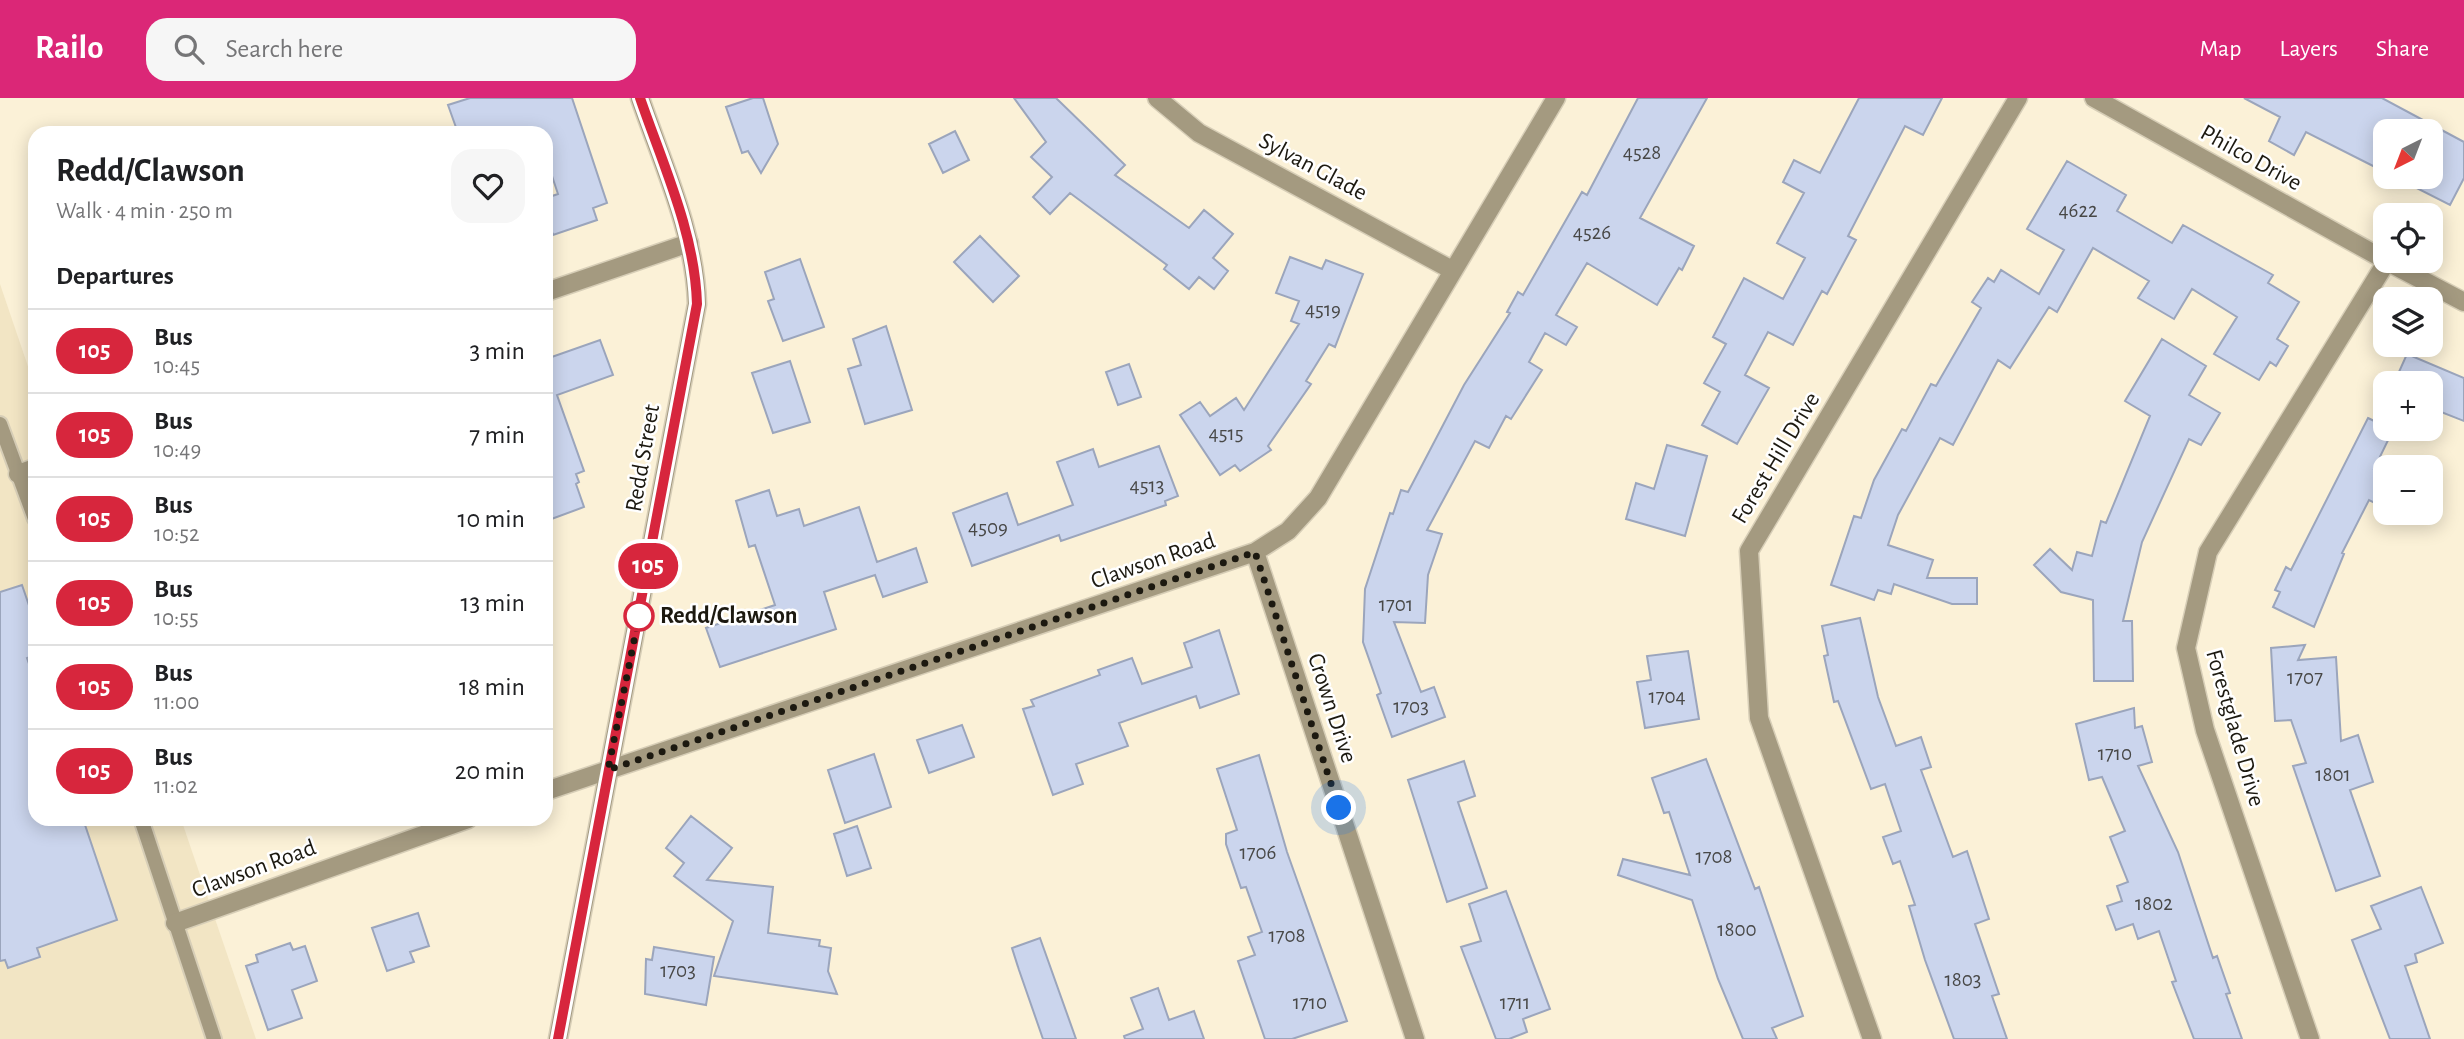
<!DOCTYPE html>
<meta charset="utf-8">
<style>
:root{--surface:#fff;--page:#f6f6f6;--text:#202124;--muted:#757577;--line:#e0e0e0;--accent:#db2777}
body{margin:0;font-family:"Alegreya Sans",sans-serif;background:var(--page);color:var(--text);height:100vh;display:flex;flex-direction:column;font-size:26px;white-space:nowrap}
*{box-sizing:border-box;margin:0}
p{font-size:23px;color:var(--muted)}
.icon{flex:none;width:38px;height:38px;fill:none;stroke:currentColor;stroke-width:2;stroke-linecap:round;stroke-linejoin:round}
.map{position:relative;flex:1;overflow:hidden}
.details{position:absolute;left:28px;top:28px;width:525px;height:700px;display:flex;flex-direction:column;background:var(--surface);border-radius:21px;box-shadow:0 4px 18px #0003}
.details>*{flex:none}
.badge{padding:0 14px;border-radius:23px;font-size:24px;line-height:46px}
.needle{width:46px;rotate:222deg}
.controls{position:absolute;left:2373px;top:21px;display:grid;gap:14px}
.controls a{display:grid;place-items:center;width:70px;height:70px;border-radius:14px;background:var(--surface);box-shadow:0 4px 18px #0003;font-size:35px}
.you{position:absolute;width:35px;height:35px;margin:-18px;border:5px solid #fff;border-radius:50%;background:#1a73e8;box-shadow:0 0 0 10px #1a73e833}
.map>.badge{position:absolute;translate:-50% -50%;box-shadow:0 0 0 4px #fff}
h2{padding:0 28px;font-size:26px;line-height:63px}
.round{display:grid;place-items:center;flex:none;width:74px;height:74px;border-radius:21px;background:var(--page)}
.head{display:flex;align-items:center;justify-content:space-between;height:119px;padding:0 28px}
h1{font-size:33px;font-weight:700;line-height:52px}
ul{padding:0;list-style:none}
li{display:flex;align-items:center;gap:21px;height:84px;padding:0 28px;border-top:2px solid var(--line)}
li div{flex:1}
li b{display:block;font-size:26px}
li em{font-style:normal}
li .badge{min-width:77px;font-weight:700;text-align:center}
header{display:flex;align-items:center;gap:42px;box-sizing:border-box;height:98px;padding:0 35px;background:var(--accent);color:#fff}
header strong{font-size:33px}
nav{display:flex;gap:38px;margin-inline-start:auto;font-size:24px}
.search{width:490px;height:63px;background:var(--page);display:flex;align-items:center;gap:18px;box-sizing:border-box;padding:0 24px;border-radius:21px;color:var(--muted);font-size:26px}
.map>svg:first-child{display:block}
</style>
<header>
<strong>Railo</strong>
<div class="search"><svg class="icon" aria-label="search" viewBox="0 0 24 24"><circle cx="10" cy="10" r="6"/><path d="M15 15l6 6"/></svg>Search here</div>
<nav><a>Map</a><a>Layers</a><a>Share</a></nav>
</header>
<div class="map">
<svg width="2464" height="941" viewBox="0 0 2464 941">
<rect width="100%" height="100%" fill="#fbf1d7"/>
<!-- built -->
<path fill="#f2e5c4" d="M 0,186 L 35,289 L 35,721 L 181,721 L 256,941 L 0,941 Z"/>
<!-- building -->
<path fill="#cbd5ed" stroke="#9ba5bc" stroke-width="2" d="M 470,0 L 572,0 L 607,105 L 593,110 L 597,122 L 553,137 L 546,115 L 546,100 L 558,96 L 546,60 L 546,35 L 458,35 L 448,7 Z
M 753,0 L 763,0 L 778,46 L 761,75 L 748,53 L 742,55 L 726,9 Z
M 1014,0 L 1056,0 L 1125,67 L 1115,77 L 1189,130 L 1204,112 L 1233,136 L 1213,160 L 1228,173 L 1214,191 L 1199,179 L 1189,191 L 1164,171 L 1167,167 L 1070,95 L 1050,116 L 1033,99 L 1052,79 L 1031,59 L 1046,44 Z
M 1638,0 L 1707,0 L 1640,120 L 1694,148 L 1682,172 L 1679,170 L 1657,207 L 1587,165 L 1556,217 L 1577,229 L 1566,247 L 1545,235 L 1529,264 L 1542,272 L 1511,321 L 1506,318 L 1489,350 L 1475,343 L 1427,432 L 1442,436 L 1428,477 L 1425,525 L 1394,524 L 1421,594 L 1434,589 L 1445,619 L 1392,639 L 1377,597 L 1381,595 L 1363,544 L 1365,491 L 1390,415 L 1393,416 L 1401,392 L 1408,394 L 1464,287 L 1510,215 L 1507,214 L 1518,194 L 1523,197 L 1582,94 L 1587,97 Z
M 1859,0 L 1942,0 L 1923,37 L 1905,28 L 1848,138 L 1856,142 L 1827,196 L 1822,193 L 1793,247 L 1768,234 L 1745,277 L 1769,290 L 1737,346 L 1702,327 L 1720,294 L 1704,285 L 1726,246 L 1713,239 L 1744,180 L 1783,201 L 1805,160 L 1777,145 L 1804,95 L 1783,84 L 1794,62 L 1820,75 Z
M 2244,0 L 2382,0 L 2464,44 L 2464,80 L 2450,107 L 2395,79 L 2431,79 L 2431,33 L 2385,33 L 2385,74 L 2306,34 L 2294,57 L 2269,43 L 2280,19 Z
M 955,33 L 969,62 L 943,75 L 929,46 Z
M 2067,63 L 2126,97 L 2117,113 L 2172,145 L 2183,127 L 2273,177 L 2268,185 L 2299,204 L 2277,241 L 2288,248 L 2276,268 L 2270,264 L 2259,282 L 2214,256 L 2237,219 L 2192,191 L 2174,221 L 2138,200 L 2149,183 L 2093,150 L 2057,214 L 2049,209 L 2010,270 L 1998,262 L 1953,347 L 1940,340 L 1898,417 L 1888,447 L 1933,462 L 1927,480 L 1977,480 L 1977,506 L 1952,506 L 1894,486 L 1891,496 L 1878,492 L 1874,502 L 1831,487 L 1854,418 L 1861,420 L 1874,382 L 1902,331 L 1906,333 L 1931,286 L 1936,288 L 1981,210 L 1972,204 L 1988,180 L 1994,184 L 2001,172 L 2039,196 L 2064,152 L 2027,131 Z
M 980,138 L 1019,178 L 993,204 L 954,164 Z
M 1290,159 L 1322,171 L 1326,162 L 1363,176 L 1335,249 L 1329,246 L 1306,283 L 1311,286 L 1268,348 L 1271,352 L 1240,373 L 1235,367 L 1220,377 L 1180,317 L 1200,304 L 1210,318 L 1236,300 L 1244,312 L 1299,226 L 1291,223 L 1299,203 L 1276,195 Z
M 800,161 L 824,229 L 783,243 L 768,203 L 774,201 L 765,174 Z
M 886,228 L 912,312 L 865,326 L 848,271 L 861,267 L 853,241 Z
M 2162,241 L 2206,268 L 2189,297 L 2220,315 L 2201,347 L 2189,341 L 2142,444 L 2123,523 L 2132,523 L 2133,583 L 2094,583 L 2093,502 L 2061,494 L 2034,467 L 2050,451 L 2072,472 L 2077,454 L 2092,458 L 2101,423 L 2106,425 L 2150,318 L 2125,303 Z
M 600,242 L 613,277 L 557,297 L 584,373 L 576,376 L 579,384 L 576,386 L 584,409 L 546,423 L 546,261 Z
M 2407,256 L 2464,280 L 2464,323 L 2431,310 L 2431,285 L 2394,285 Z
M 790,263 L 810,324 L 773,335 L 752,275 Z
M 1129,266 L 1141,299 L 1118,307 L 1106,274 Z
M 2368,320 L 2393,332 L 2374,371 L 2385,376 L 2385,410 L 2369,402 L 2342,455 L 2344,456 L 2314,529 L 2273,509 L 2280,494 L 2275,492 L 2286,469 L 2291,472 Z
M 1667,347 L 1707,358 L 1685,438 L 1626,421 L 1636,385 L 1654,391 Z
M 1159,348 L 1178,398 L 1165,403 L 1166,407 L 1061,443 L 1059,437 L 972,468 L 953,415 L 1007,395 L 1018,427 L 1073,407 L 1057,364 L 1093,351 L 1099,369 Z
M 769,392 L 777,418 L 799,411 L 804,428 L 859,409 L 877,464 L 916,450 L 927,484 L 883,499 L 875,477 L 824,494 L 836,531 L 720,569 L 706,530 L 775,507 L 755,447 L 749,449 L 736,403 Z
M 22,487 L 35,525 L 35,557 L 27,560 L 35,583 L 35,721 L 83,721 L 117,822 L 37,850 L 40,859 L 8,870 L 5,862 L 0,863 L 0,494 Z
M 1860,520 L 1878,599 L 1896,648 L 1921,639 L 1931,669 L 1921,672 L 1953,759 L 1967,753 L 1989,821 L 1975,826 L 1999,896 L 1992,898 L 2007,941 L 1954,941 L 1925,862 L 1909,808 L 1915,807 L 1900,763 L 1893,766 L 1883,739 L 1901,733 L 1885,686 L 1871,691 L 1838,603 L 1834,604 L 1824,558 L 1828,557 L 1822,528 Z
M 1219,532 L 1239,596 L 1200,610 L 1196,598 L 1119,625 L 1128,648 L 1076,666 L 1083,686 L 1053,697 L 1023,611 L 1034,608 L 1031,602 L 1100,577 L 1098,572 L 1132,560 L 1142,586 L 1192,569 L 1184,545 Z
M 2305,547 L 2298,562 L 2336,559 L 2341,643 L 2358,637 L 2373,684 L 2350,692 L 2380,778 L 2336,793 L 2293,668 L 2306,665 L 2291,622 L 2275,623 L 2271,550 Z
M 1688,553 L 1699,621 L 1645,630 L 1637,584 L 1651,582 L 1647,558 Z
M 2134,610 L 2135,630 L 2142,628 L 2152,664 L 2138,668 L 2178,754 L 2213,860 L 2217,858 L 2230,895 L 2226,896 L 2242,941 L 2194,941 L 2172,884 L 2176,883 L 2159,833 L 2138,841 L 2133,826 L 2116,832 L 2107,808 L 2122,803 L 2117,788 L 2128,784 L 2110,739 L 2125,733 L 2102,679 L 2089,682 L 2076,626 Z
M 962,627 L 974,659 L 929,675 L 917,642 Z
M 874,656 L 891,709 L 845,725 L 828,672 Z
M 1259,657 L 1287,754 L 1347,923 L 1292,941 L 1265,941 L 1238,863 L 1255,857 L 1248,839 L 1262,834 L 1246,789 L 1241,790 L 1226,746 L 1226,736 L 1237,732 L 1217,671 Z
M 1706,661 L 1755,791 L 1759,789 L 1803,918 L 1772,930 L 1777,941 L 1743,941 L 1718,881 L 1692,802 L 1618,777 L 1623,761 L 1690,777 L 1669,714 L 1664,715 L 1652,680 Z
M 1464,663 L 1475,698 L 1458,704 L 1487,790 L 1447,804 L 1408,682 Z
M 691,718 L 732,750 L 707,782 L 773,789 L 768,835 L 820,842 L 819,848 L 831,850 L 828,873 L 837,896 L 714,878 L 733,823 L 674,778 L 684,765 L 666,750 Z
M 857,728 L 871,770 L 847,778 L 834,736 Z
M 2421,789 L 2443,845 L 2415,856 L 2417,864 L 2405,868 L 2430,941 L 2390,941 L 2352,842 L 2381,831 L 2371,808 Z
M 1506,793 L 1550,911 L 1523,921 L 1527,934 L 1509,941 L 1496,941 L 1461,849 L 1481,843 L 1469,806 Z
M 418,815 L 429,848 L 410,854 L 414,864 L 387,873 L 372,830 Z
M 1040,840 L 1076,941 L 1043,941 L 1019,872 L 1012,850 Z
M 290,845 L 293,852 L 305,848 L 317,883 L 292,892 L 302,920 L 268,932 L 246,868 L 258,864 L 256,857 Z
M 654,849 L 714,859 L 706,907 L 645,896 L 646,861 L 652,862 Z
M 1158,890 L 1169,922 L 1194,913 L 1204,941 L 1125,941 L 1124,938 L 1143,931 L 1131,900 Z"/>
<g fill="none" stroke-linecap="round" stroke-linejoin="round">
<defs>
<path id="service" d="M 0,326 L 35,421
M 141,721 L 214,941"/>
<path id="minor" d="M 1157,0 L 1199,35 L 1452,172
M 2094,0 L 2385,162
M 2386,163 L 2464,204
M 546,194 L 689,145
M 18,376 L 35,370
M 1255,454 L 1415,941
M 546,693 L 1255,454 L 1288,433 L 1318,400 L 1556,0
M 175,825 L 468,721
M 1872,941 L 1759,620 L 1749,453 L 2018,0
M 2310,941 L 2205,632 L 2186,550 L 2208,454 L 2387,163"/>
<path id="tertiary" d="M 558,941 L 697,206 C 695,135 663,67 640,0"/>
</defs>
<!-- service casing -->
<use href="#service" stroke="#d7ceb7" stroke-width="18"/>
<!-- minor casing -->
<use href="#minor" stroke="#d7ceb7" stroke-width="21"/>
<!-- tertiary casing -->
<use href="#tertiary" stroke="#d7ceb7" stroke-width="21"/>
<!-- service -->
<use href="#service" stroke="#a49a80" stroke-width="14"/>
<!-- minor -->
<use href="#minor" stroke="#a49a80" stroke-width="18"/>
<!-- tertiary -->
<use href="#tertiary" stroke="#a49a80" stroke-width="18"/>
</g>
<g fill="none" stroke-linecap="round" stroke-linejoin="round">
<defs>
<path id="line" d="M 558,941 L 697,206 C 695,135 663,67 640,0"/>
</defs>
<!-- line casing -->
<use href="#line" stroke="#fff" stroke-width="16"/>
<!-- line -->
<use href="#line" stroke="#d7263d" stroke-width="10"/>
<!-- walk -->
<path stroke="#1c1910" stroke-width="7" stroke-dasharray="0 12.6" d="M 639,518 L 608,672 L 1255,454 L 1339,710"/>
</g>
<!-- markers -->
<circle fill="#fff" stroke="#d7263d" stroke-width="3.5" cx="639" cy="518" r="14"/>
<g text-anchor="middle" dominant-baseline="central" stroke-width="5" stroke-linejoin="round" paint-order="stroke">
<!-- number labels -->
<g font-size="21" fill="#484847">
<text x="1642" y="54">4528</text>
<text x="2078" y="112">4622</text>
<text x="1592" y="134">4526</text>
<text x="1323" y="211">4519</text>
<text x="1226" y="335">4515</text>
<text x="1147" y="387">4513</text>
<text x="988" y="429">4509</text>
<text x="1396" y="506">1701</text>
<text x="2305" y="579">1707</text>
<text x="1667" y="598">1704</text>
<text x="1411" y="608">1703</text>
<text x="2115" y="655">1710</text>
<text x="2333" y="676">1801</text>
<text x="1258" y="754">1706</text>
<text x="1714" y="758">1708</text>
<text x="2154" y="805">1802</text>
<text x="1737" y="831">1800</text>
<text x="1287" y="837">1708</text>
<text x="678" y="872">1703</text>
<text x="1963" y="881">1803</text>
<text x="1310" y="904">1710</text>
<text x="1515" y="904">1711</text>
</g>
<!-- street labels -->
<g font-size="24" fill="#1c1910" stroke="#fff">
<text transform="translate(2251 60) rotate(29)">Philco Drive</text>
<text transform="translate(1313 69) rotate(28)">Sylvan Glade</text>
<text transform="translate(643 360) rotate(-80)">Redd Street</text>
<text transform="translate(1776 360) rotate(-59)">Forest Hill Drive</text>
<text transform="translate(1153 463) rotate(-19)">Clawson Road</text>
<text transform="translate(1332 610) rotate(72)">Crown Drive</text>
<text transform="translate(2235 630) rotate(74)">Forestglade Drive</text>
<text transform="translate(254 771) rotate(-20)">Clawson Road</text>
</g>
<!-- stop labels -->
<g font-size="24" font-weight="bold" fill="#1c1910" stroke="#fff" text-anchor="start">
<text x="660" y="518">Redd/Clawson</text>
</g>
</g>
</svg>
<div class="controls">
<a><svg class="needle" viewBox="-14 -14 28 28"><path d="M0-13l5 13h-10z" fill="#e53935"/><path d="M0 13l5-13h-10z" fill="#757577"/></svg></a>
<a><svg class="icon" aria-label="locate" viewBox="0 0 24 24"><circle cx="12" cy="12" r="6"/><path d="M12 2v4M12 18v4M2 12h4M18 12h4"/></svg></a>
<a><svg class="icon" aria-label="layers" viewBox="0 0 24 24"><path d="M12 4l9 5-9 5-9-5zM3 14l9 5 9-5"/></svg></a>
<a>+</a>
<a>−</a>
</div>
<div class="you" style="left:1339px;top:710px"></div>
<b class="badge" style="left:648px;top:468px;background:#d7263d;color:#fff">105</b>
<section class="details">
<div class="head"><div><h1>Redd/Clawson</h1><p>Walk · 4 min · 250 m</p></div><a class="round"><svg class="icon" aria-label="heart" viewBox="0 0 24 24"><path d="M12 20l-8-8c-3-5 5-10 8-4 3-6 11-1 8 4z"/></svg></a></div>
<h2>Departures</h2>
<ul>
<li><span class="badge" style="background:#d7263d;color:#fff">105</span><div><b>Bus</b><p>10:45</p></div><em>3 min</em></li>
<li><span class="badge" style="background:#d7263d;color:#fff">105</span><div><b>Bus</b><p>10:49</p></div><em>7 min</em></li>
<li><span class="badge" style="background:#d7263d;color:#fff">105</span><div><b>Bus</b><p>10:52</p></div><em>10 min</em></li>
<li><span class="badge" style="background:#d7263d;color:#fff">105</span><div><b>Bus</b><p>10:55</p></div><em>13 min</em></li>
<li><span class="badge" style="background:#d7263d;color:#fff">105</span><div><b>Bus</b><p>11:00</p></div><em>18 min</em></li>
<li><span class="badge" style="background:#d7263d;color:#fff">105</span><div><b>Bus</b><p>11:02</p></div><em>20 min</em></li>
</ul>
</section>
</div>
